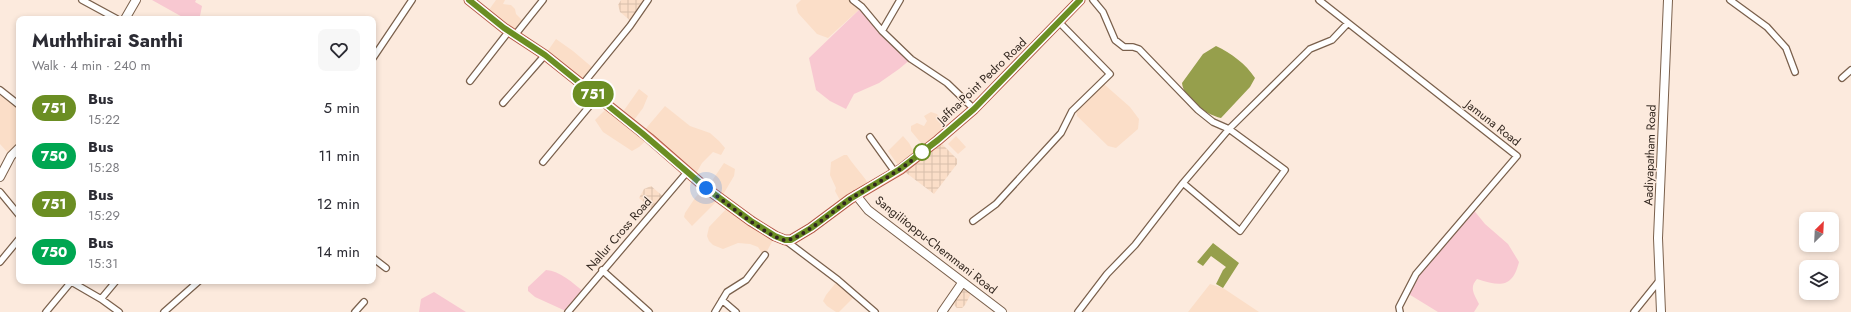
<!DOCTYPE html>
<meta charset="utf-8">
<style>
:root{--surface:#fff;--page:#f7f7f7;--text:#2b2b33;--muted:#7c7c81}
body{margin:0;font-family:Jost,sans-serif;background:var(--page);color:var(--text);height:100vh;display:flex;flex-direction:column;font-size:15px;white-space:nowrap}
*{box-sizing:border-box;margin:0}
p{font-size:13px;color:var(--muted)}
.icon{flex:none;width:22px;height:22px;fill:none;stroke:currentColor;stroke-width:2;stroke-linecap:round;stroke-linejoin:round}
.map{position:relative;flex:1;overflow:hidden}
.sheet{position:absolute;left:16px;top:16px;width:360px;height:268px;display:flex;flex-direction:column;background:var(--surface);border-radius:8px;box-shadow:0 2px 6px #0003}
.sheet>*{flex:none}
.badge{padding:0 8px;border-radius:13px;font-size:14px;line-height:26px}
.needle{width:26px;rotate:24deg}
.buttons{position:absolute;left:1799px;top:212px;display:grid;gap:8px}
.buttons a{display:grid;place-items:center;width:40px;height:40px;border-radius:8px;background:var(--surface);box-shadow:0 2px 6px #0003;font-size:20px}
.you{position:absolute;width:20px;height:20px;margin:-10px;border:3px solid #fff;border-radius:50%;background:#1a73e8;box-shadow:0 0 0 6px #1a73e833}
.map>.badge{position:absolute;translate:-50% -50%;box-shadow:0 0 0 2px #fff}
.round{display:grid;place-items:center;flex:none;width:42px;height:42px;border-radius:8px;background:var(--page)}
.overview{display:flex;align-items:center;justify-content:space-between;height:68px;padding:0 16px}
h1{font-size:19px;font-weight:700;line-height:30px}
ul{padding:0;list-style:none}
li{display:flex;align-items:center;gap:12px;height:48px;padding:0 16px}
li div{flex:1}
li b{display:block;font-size:15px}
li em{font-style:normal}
li .badge{min-width:44px;font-weight:700;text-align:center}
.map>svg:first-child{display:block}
</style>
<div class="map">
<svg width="1851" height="312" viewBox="0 0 1851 312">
<defs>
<pattern id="industrial-grid" width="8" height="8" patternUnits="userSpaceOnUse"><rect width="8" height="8" fill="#fbdec8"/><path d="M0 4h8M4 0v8" fill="none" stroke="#d8beab"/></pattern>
</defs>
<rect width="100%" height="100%" fill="#fceadd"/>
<!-- built -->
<path fill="#fbdec8" d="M 496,0 L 505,0 L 503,4 L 511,5 L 515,9 L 516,14 L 524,22 L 515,35 L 486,14 Z
M 801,0 L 853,0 L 862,7 L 828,38 L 817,34 L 798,13 L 796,5 Z
M 556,39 L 573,51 L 593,68 L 582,85 L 545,55 Z
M 1101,83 L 1105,85 L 1130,107 L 1139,119 L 1138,129 L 1116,148 L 1108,146 L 1077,116 L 1076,108 Z
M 639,89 L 648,96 L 643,108 L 631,124 L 642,133 L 665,106 L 690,126 L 710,133 L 719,141 L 725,148 L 721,155 L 713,152 L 702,163 L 694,177 L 649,138 L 639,147 L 632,151 L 603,132 L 595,120 L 609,106 L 620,116 Z
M 3,92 L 19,105 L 19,148 L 11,156 L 0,144 L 0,96 Z
M 931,112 L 937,114 L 950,130 L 926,149 L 911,131 L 911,126 L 917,123 L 924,126 L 927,121 L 924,116 Z
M 903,136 L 909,143 L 916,156 L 901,169 L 888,151 Z
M 956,136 L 966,147 L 958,154 L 948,144 Z
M 844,155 L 847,155 L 851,161 L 866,180 L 869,188 L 842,204 L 835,191 L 836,188 L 830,175 L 831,162 Z
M 724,163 L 735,169 L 734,176 L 721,198 L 718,197 L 715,203 L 692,226 L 684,217 L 685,213 L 695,198 L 704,186 L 707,188 Z
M 730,205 L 775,236 L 765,255 L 762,253 L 758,247 L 750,244 L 738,243 L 723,249 L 713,245 L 709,241 L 707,236 L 709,227 Z
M 838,280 L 856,295 L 839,312 L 836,312 L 827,306 L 823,301 L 826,295 Z
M 1210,284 L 1223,288 L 1259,312 L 1188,312 Z"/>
<!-- industrial -->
<path fill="url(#industrial-grid)" d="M 621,0 L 648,0 L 632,22 L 620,12 L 618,5 Z
M 938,140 L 957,159 L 957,164 L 934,194 L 901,169 Z
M 651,186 L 665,198 L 654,211 L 639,198 L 644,189 Z
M 962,283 L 973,290 L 965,305 L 962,308 L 957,308 L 950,301 Z"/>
<!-- green -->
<path fill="#f8c8d1" d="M 152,0 L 196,0 L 195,2 L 202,6 L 200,16 L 197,19 L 186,19 Z
M 862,7 L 911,59 L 899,69 L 879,83 L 854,94 L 846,109 L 830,101 L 816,90 L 809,58 Z
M 1472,208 L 1485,224 L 1508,244 L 1519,262 C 1512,289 1500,286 1477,279 C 1469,288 1474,294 1479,304 L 1474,312 L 1438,312 L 1407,293 L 1416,274 Z
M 546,270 C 560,271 573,283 584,292 L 568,312 L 535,297 L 528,291 L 528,287 Z
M 434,292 L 466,312 L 419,312 L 421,299 Z"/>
<!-- water -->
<path fill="#969f4c" d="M 1216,46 C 1231,53 1246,64 1255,78 L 1250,87 L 1221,118 C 1205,114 1184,100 1182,83 L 1203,54 Z
M 1213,243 L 1239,263 L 1223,288 L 1216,284 L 1223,270 L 1226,267 L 1211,256 L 1203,266 L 1197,262 Z"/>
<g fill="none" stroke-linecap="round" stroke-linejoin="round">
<defs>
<path id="street" d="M 82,0 L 117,19
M 853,0 L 862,7 L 882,31 L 911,59 L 947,83 L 974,109
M 1093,0 L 1103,12 L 1115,40 L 1124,47 L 1133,47 L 1139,49 L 1198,110 L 1213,122 L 1229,129 L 1285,170 L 1240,231 L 1183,183
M 1319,0 L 1517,156 L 1416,274 L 1399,307 L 1400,312
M 1730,0 L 1767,27 L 1786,48 L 1795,72
M 882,31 L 900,0
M 515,35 L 543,0
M 373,58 L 412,0
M 1842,78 L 1851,70
M 470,81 L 509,31
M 582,85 L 630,26 L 648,0
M 0,90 L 19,105
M 503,103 L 545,55
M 870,137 L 895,172
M 543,162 L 597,97
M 0,192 L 19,215
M 973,221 L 996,204 L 1061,133 L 1072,111 L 1110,74 L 1059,22
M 785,240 L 838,280 L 875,312
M 373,258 L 386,268
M 0,262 L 19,239
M 602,270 L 649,312
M 70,281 L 101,299 L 119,312
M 101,299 L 116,281
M 722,300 L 736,312
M 46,312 L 71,282
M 164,312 L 199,281
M 355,312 L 364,302
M 568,312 L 688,171
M 715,312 L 727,292 L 746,280 L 765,255
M 1078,312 L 1107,274 L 1135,245 L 1183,183 L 1229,129 L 1310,49 L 1332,40 L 1348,23
M 1634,312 L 1659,281"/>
<path id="secondary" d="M 125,19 L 136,0
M 0,177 L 11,156 L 19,148
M 856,195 L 868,210 L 1002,312
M 942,312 L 962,283
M 1661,312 L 1658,238 L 1668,0"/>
<path id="primary" d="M 469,0 L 504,28 L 545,55 L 649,138 L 706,188 L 751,221 L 775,236 L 785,240 L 791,240 L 811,228 L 850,199 L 901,169 L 938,140 L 974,109 L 1080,0"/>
</defs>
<!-- street casing -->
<use href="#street" stroke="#7a604c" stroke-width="8"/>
<!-- secondary casing -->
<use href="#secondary" stroke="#7a604c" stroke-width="10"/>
<!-- primary casing -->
<use href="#primary" stroke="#b15a48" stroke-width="11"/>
<!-- street -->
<use href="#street" stroke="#fff" stroke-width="5.5"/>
<!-- secondary -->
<use href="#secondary" stroke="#fff" stroke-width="8"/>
<!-- primary -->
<use href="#primary" stroke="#f9ad9e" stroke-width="9"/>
</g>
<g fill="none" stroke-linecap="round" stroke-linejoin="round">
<defs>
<path id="line" d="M 469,0 L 504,28 L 545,55 L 642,133 L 706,188 L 751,221 L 775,236 L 785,240 L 791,240 L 811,228 L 850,199 L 900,169 L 938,140 L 974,109 L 1080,0"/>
</defs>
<!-- line casing -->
<use href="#line" stroke="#fff" stroke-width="9"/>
<!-- line -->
<use href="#line" stroke="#6b8e23" stroke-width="6"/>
<!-- walk -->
<path stroke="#32271f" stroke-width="4" stroke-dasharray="0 7.2" d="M 706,188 C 723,200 766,236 784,240 C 797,243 838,207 850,199 C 866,189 884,180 900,169 C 909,163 917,156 926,149 L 922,152"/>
</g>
<!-- markers -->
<circle fill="#fff" stroke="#6b8e23" stroke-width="2" cx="922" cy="152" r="8"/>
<g text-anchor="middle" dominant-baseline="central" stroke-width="3" stroke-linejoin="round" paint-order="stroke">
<!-- street labels -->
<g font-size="12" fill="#32271f" stroke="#fceadd">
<text transform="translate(982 81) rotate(-44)">Jaffna-Point Pedro Road</text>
<text transform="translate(1493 123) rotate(38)">Jamuna Road</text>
<text transform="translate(1650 155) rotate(-88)">Aadiyapatham Road</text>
<text transform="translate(619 234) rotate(-49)">Nallur Cross Road</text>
<text transform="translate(936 245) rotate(38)">Sangilitoppu-Chemmani Road</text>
</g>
</g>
</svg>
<div class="buttons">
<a><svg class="needle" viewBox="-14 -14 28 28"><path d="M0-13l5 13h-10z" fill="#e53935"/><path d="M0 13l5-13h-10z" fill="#7c7c81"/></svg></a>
<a><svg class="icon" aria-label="layers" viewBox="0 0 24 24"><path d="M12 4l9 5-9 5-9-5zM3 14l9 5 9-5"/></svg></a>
</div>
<div class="you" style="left:706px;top:188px"></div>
<b class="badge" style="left:593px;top:94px;background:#6b8e23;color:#fff">751</b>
<section class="sheet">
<div class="overview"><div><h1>Muththirai Santhi</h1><p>Walk · 4 min · 240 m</p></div><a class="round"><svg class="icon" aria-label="heart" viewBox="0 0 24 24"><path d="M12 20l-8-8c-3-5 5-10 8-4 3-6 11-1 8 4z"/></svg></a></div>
<ul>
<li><span class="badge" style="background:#6b8e23;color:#fff">751</span><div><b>Bus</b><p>15:22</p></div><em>5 min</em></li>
<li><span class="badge" style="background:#00a651;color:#fff">750</span><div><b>Bus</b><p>15:28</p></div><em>11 min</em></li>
<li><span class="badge" style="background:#6b8e23;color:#fff">751</span><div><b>Bus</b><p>15:29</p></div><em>12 min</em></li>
<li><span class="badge" style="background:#00a651;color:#fff">750</span><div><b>Bus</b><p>15:31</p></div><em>14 min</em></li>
</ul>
</section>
</div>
